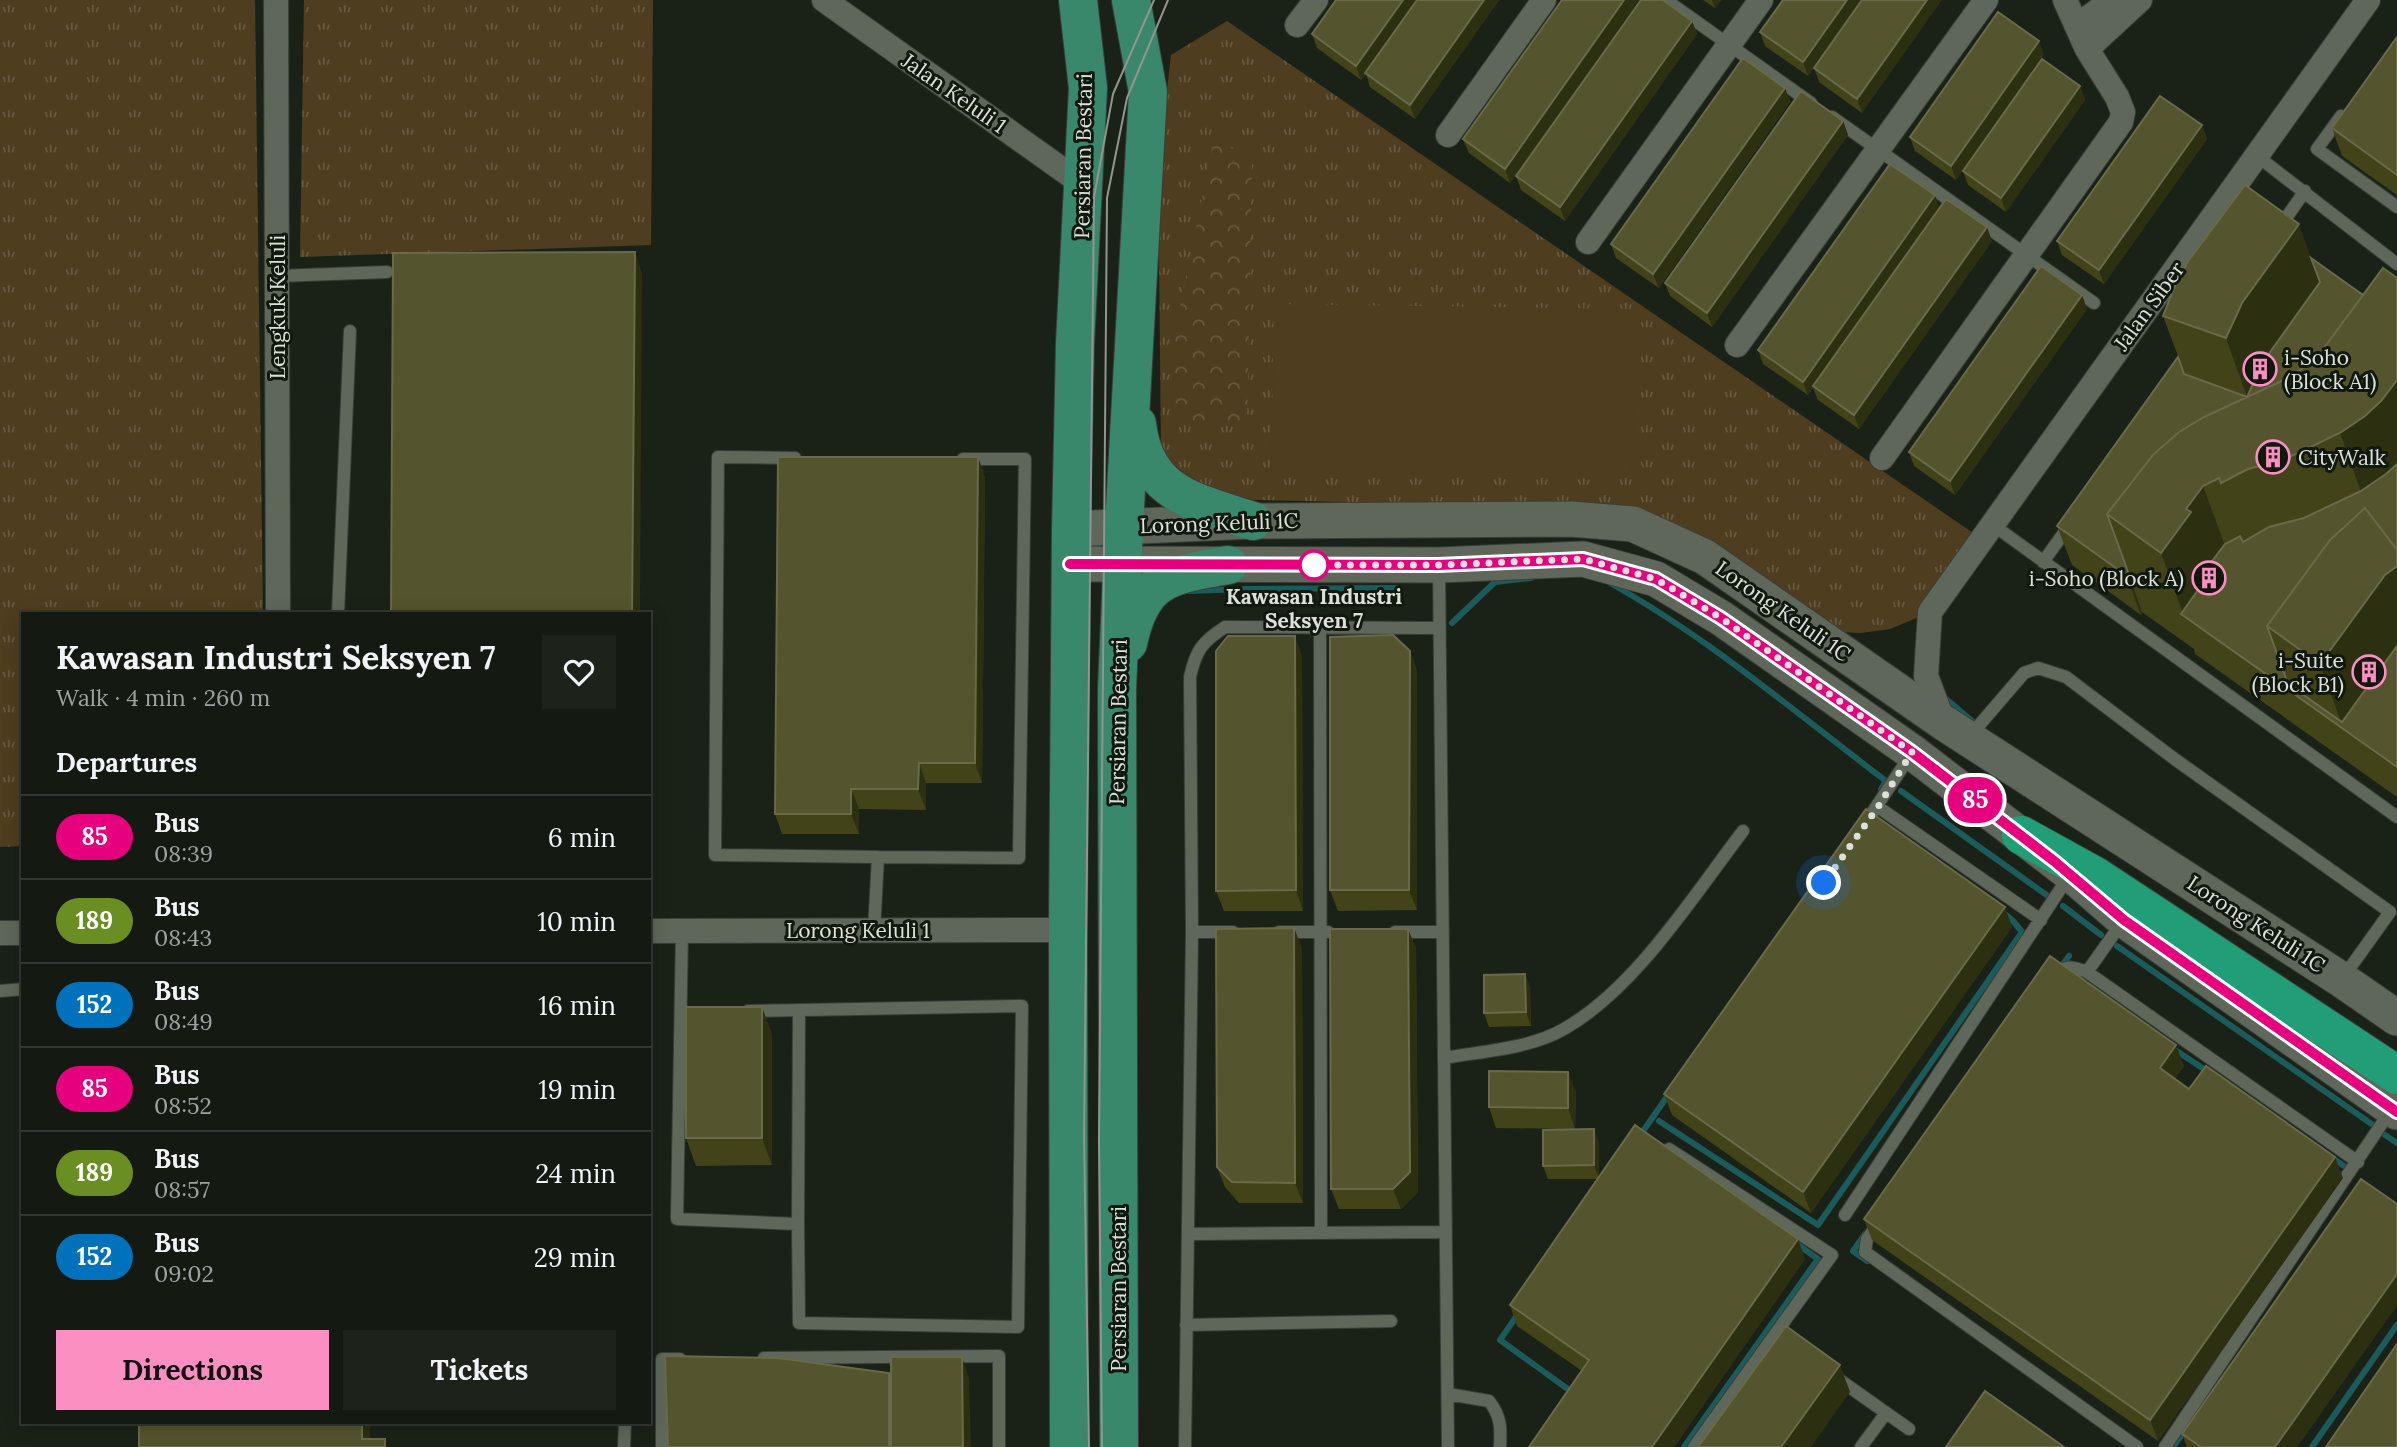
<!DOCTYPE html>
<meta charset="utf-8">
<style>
:root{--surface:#141a12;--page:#1d231b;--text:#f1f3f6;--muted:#9da19f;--line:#333832;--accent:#fc8fc1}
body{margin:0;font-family:Lora,serif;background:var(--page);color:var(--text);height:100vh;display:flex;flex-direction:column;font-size:26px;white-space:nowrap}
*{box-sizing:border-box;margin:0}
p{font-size:23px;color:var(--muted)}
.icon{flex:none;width:38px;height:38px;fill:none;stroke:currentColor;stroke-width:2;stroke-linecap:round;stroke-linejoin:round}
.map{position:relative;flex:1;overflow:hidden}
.details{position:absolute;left:21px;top:612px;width:630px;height:812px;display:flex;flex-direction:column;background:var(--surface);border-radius:0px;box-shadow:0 4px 18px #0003,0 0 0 2px var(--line)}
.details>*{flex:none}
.badge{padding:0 14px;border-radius:23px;font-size:24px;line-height:46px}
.you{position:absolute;width:35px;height:35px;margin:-18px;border:5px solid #fff;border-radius:50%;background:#1a73e8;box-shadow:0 0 0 10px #1a73e833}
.map>.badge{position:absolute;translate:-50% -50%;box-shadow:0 0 0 4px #fff}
h2{padding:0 35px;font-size:26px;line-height:63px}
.round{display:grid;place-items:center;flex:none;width:74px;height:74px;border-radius:0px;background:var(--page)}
.overview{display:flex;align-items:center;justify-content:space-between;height:119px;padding:0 35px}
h1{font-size:33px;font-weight:800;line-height:52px}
.action{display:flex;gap:14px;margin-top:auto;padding:14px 35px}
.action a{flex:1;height:80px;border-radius:0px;background:var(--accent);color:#111;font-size:28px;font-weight:800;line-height:80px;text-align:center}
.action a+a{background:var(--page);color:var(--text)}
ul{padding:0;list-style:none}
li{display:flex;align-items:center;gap:21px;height:84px;padding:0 35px;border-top:2px solid var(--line)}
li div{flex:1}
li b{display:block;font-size:26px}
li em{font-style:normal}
li .badge{min-width:77px;font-weight:700;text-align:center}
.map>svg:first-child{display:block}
</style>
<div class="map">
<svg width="2397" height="1447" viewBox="0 0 2397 1447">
<defs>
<pattern id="grass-tufts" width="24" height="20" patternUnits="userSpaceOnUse" patternTransform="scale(1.75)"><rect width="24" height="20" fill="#4f3d1f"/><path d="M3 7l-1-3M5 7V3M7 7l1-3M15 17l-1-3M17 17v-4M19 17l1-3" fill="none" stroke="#68593f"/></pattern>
<pattern id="park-crowns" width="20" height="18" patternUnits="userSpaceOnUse" patternTransform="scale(1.75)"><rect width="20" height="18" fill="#4f3d1f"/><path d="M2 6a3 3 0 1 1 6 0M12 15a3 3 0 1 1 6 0" fill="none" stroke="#68593f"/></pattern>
</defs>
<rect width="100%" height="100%" fill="#1a2218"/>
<!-- grass -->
<path fill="url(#grass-tufts)" d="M 0,0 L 255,0 L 263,614 L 23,614 L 23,846 L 0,847 Z
M 304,0 L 653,0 L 651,245 L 300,257 Z
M 1227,21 L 1976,535 L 1919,617 L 1890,629 L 1861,633 L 1838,632 L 1556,507 L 1220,499 L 1196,488 L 1161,455 L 1159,251 L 1163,124 L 1171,55 Z"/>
<!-- park -->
<path fill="url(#park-crowns)" d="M 1215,134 L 1252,165 L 1247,427 L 1194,424 L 1171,397 L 1171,351 Z"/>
<!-- pitch -->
<path fill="#4f3d1f" d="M 1274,304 L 1635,309 L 1631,478 L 1271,472 Z"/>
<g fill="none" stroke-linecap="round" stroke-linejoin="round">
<!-- stream -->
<path stroke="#1c5b5b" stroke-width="6" d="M 1610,583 C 1709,638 1796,713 1886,781 L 1881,789
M 1187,591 L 1245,589 L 1397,588
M 1452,623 L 1495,582 L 1531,578
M 1945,698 L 1972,721
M 1901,791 L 2048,896
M 2063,906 L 2101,935
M 2117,946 L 2373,1125
M 2059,969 L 2069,956
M 2172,1048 L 2210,1073
M 1659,1121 L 1818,1225 L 2022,932 L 2013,921 L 2005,914
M 2385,1135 L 2397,1143
M 1639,1137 L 1671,1091
M 2331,1157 L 2344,1166
M 1865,1234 L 1853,1251 L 1867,1261
M 1518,1314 L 1500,1340 L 1576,1395
M 1684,1447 L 1818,1259 L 1794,1242
M 2173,1447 L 2186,1429
M 2312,1447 L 2397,1325"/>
<defs>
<path id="lane" d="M 1666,0 L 1811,103
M 2341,116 L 2317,149 L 2397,207
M 1832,117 L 2094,303
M 2257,156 L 2397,264
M 2279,228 L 2305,191
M 277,276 L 387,272
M 795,458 L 718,457 L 715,855 L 878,857
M 1993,525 L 2397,817
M 2043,562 L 2071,523
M 1439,568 L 1448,1447
M 338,614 L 350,331
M 1320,628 L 1321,1233
M 1969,737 L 2024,673 L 2038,668 L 2066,677 L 2176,760 L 2390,912 L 2342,979
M 1878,807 L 2041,920
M 1864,825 L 1912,753
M 874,930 L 878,857 L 1019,858 L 1025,459 L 963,459
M 682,931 L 677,1219 L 798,1224 L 799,1323 L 1018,1327 L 1022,1006 L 748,1011
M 1192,932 L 1233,932
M 1279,932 L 1328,932
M 1395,932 L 1442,932
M 2087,972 L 2123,921
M 2053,979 C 2063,964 2072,966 2087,972 L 2358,1162
M 0,991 L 23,989
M 1444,1058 C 1483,1051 1529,1049 1564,1029 C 1636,988 1693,896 1743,831
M 1669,1149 L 1832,1255 L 1694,1447
M 1845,1215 L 2069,876
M 1880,1221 L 1867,1239 L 1865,1252 L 2137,1447
M 798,1224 L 799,1010
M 1188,1234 L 1446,1232
M 1186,1325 L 1391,1321
M 764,1358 L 999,1356 L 999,1447
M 1834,1376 L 1909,1429
M 1448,1394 L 1489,1401 C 1501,1416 1501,1428 1500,1447
M 624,1447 L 625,1423
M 662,1447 L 662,1359 L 680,1359
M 1185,1447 L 1192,932 L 1190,677 C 1196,650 1202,642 1225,627 L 1439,628
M 1861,1447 L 1886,1413
M 2165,1447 L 2391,1110"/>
<path id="street" d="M 276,0 L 278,614
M 824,0 L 1084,185
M 1297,25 L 1316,0
M 2077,26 L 2112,0
M 2087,49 L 2140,0
M 1448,135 L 1544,0
M 1588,242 L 1761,0
M 1737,345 L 1986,0
M 1882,458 L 2121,122 L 2123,112 L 2117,97 L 2087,49 L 2065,0
M 1944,723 L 1926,676 L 1930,612 L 2368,0
M 649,931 L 1068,930
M 0,933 L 23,933"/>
<path id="secondary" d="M 1071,529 L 1253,521 L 1571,519 L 1633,524 L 1705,557 L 1944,723 L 2342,980 L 2397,1018
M 1070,564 L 1439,565 L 1583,559 L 1656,579 L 1721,618 L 1912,752 L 2071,874 L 2124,920 L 2397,1112"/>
<path id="primary" d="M 1137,424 C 1145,495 1196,502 1253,521
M 1128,643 C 1142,577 1169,576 1228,565
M 1069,1447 L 1068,930 L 1071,529 L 1075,344 L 1088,88 L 1078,0
M 1119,1447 L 1117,689 L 1124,526 L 1148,92 L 1131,0"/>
<path id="highway" d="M 2021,835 L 2097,877 L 2397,1075"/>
</defs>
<!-- lane casing -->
<use href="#lane" stroke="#393f38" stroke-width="14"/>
<!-- street casing -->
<use href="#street" stroke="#393f38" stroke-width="26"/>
<!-- secondary casing -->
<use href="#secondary" stroke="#393f38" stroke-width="37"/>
<!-- primary casing -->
<use href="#primary" stroke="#393f38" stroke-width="40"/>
<!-- highway casing -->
<use href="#highway" stroke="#393f38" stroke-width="40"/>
<!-- lane -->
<use href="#lane" stroke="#5e675a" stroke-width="12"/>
<!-- street -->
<use href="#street" stroke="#5e675a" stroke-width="24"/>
<!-- secondary -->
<use href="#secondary" stroke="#5e675a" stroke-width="35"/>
<!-- primary -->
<use href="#primary" stroke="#39886b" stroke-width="38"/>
<!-- highway -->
<use href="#highway" stroke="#219e77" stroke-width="38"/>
<!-- tram -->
<path stroke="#90968e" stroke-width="2" d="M 1089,1447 L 1084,1136 L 1094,197 L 1113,94 L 1154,0
M 1102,1447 L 1099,1140 L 1107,198 L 1127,98 L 1168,0"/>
</g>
<!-- wall -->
<path fill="#434319" d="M 1499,0 L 1415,119 L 1370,87 L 1366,74 L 1361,80 L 1317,48 L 1312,34 Z
M 1562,0 L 1639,0 L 1510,183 L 1469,153 L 1463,139 Z
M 1703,0 L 1721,0 L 1715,8 Z
M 1862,0 L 1808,76 L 1765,46 L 1760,32 Z
M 1862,0 L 1862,113 L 1819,82 L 1814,68 Z
M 1692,21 L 1697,34 L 1565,221 L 1521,190 L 1516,176 Z
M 2397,37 L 2397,195 L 2342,156 L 2332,128 Z
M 2044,55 L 1956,180 L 1915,151 L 1910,137 Z
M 2080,86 L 2085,100 L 2006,212 L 1968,185 L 1963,171 Z
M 1785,88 L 1790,102 L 1659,288 L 1616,258 L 1611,244 Z
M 1843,121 L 1848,135 L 1712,327 L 1670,296 L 1665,283 Z
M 2202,125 L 2207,139 L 2104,284 L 2062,255 L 2057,241 Z
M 1940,208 L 1992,241 L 1859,429 L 1818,400 L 1813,388 L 1808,395 L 1763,364 L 1758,350 Z
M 2311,258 L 2363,295 L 2397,278 L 2397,797 L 2195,654 L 2194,649 L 2142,612 L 2141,615 L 2072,565 L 2057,526 L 2178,356 L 2163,316 Z
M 2082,295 L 2087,309 L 1955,495 L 1914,466 L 1909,452 Z
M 978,457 L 985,478 L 982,783 L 926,783 L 926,810 L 859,809 L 859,834 L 782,834 L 775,814 Z
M 1410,651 L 1417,671 L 1417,910 L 1338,911 L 1330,890 Z
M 1302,656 L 1303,911 L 1224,911 L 1216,891 Z
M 2012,927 L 1811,1213 L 1672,1115 L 1664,1094 Z
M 1408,929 L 1416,949 L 1418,1192 L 1401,1209 L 1339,1209 L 1331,1189 Z
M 1302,948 L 1303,1203 L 1239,1203 L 1225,1187 L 1217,1167 Z
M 1525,974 L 1530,988 L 1531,1026 L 1489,1027 L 1484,1013 Z
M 772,1034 L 772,1165 L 696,1166 L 686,1138 Z
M 2184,1066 L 2175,1079 L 2189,1089 L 2343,1178 L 2158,1441 L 1872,1240 L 1864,1219 Z
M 1576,1092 L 1575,1129 L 1496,1128 L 1489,1107 Z
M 1599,1143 L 1599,1176 L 1805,1259 L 1674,1447 L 1529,1447 L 1582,1371 L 1517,1326 L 1510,1305 L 1598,1179 L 1548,1179 L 1543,1166 Z
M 2397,1305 L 2297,1447 L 2187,1447 L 2182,1434 Z
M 139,1423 L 391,1423 L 391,1425 L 370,1425 L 370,1439 L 388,1447 Z"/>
<!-- shaded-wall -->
<path fill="#2c2f10" d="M 1403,0 L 1418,0 L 1361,80 L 1356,66 Z
M 1484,0 L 1499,0 L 1415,119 L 1410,105 Z
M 1624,0 L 1639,0 L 1510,183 L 1505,169 Z
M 1712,0 L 1721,0 L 1715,8 Z
M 1847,0 L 1862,0 L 1808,76 L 1803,62 Z
M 1927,0 L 1942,0 L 1862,113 L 1857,99 Z
M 1692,21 L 1697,34 L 1565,221 L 1560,207 Z
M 2039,41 L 2044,55 L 1956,180 L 1951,166 Z
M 2080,86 L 2085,100 L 2006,212 L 2001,198 Z
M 1785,88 L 1790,102 L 1659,288 L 1653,274 Z
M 1843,121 L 1848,135 L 1712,327 L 1707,313 Z
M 2202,125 L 2207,139 L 2104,284 L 2099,270 Z
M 1935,195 L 1940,209 L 1808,395 L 1803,382 Z
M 2299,224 L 2334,322 L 2261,436 L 2226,338 L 2204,330 Z
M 1987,227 L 1992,241 L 1859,429 L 1854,415 Z
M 635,252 L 642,273 L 640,614 L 632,614 Z
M 2082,295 L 2087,309 L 1955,495 L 1950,481 Z
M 2397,336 L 2397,516 L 2375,531 L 2340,433 Z
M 978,457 L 985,478 L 982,783 L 975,763 Z
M 2203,486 L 2239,584 L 2184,616 L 2161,553 L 2149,545 Z
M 2397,566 L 2397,706 L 2344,730 L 2320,664 L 2386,567 Z
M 2128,572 L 2142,612 L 2141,615 L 2126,575 Z
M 1295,636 L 1302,656 L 1303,911 L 1296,890 Z
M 1410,651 L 1417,671 L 1417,910 L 1409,890 Z
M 919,763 L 926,783 L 926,810 L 918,789 Z
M 851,789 L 859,809 L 859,834 L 851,814 Z
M 2005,907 L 2012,927 L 1811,1213 L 1803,1192 Z
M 1294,928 L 1302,948 L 1303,1203 L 1295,1183 Z
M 1408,929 L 1416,949 L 1418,1192 L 1401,1209 L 1393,1189 Z
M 1525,974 L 1530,988 L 1531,1026 L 1526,1012 Z
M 762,1007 L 772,1034 L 772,1165 L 762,1138 Z
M 2176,1045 L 2184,1066 L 2168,1089 L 2160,1068 Z
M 1568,1072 L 1576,1092 L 1575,1129 L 1568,1108 Z
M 1594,1129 L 1599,1143 L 1599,1179 L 1594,1165 Z
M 2335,1157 L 2343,1178 L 2158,1441 L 2150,1420 Z
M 1798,1239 L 1805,1259 L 1674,1447 L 1652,1447 Z
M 2397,1274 L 2397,1305 L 2297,1447 L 2275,1447 Z
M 962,1357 L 969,1378 L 971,1447 L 963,1447 Z
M 1840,1365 L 1850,1392 L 1811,1447 L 1781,1447 Z
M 889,1373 L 896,1394 L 897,1447 L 889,1447 Z
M 362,1423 L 369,1423 L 370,1425 L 370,1447 L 362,1439 Z"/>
<!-- building -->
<path fill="#54542e" stroke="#696a49" stroke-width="2" d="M 1336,0 L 1403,0 L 1356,66 L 1312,34 Z
M 1417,0 L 1484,0 L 1410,105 L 1365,73 Z
M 1562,0 L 1624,0 L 1505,169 L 1463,139 Z
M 1641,0 L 1663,0 L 1692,21 L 1560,207 L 1516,176 Z
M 1783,0 L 1847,0 L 1803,62 L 1760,32 Z
M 1862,0 L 1927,0 L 1857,99 L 1814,68 Z
M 1998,12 L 2039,41 L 1951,166 L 1910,137 Z
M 2397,37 L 2397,175 L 2332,128 Z
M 1743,58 L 1785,88 L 1653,274 L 1611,244 Z
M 2042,59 L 2080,86 L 2001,198 L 1963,171 Z
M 1801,91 L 1843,121 L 1707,313 L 1665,283 Z
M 2160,96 L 2202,125 L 2099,270 L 2057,241 Z
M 1890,164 L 1935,195 L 1803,382 L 1758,350 Z
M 2245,185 L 2299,224 L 2242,303 L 2226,338 L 2163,316 L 2177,281 L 2189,260 Z
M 1946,199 L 1987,227 L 1854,415 L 1813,386 Z
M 635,252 L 632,614 L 391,614 L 393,253 Z
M 2311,258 L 2363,295 L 2315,360 L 2284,380 L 2204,417 L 2179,432 L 2153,455 L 2107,514 L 2128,572 L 2126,575 L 2057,526 L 2178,357 L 2184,374 L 2247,397 L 2263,362 L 2320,282 Z
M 2041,266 L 2082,295 L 1950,481 L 1909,452 Z
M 2383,268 L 2397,278 L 2397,380 L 2381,401 L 2365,416 L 2340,433 L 2283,460 L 2248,469 L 2221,483 L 2219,478 L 2203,486 L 2186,509 L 2191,512 L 2161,553 L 2107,514 L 2153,455 L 2179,432 L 2204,417 L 2284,380 L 2315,360 Z
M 778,457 L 978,457 L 975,763 L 919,763 L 918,789 L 851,789 L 851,814 L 775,814 Z
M 2397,464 L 2397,550 L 2365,508 L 2330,540 L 2267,626 L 2288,684 L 2342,722 L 2397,646 L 2397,767 L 2181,614 L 2212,570 L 2210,564 L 2225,544 L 2240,536 L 2243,542 L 2269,527 L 2304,518 L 2361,491 L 2386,474 Z
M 2365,508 L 2397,550 L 2397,566 L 2385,575 L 2320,664 L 2267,626 L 2330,540 Z
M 1393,635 L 1410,651 L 1409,890 L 1330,890 L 1330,637 Z
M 1228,636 L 1295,636 L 1296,890 L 1216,891 L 1216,651 Z
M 1866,809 L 2005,907 L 1803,1192 L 1664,1094 Z
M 1294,928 L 1295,1183 L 1232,1182 L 1217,1167 L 1216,929 Z
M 1330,929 L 1408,929 L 1410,1172 L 1393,1189 L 1331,1189 Z
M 2050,956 L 2176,1045 L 2160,1068 L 2189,1089 L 2206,1066 L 2335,1157 L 2150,1420 L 1864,1219 Z
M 1525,974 L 1526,1012 L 1484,1013 L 1484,975 Z
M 686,1007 L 762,1007 L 762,1138 L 686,1138 Z
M 1489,1071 L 1568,1072 L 1568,1108 L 1489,1107 Z
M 1635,1125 L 1798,1239 L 1652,1447 L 1529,1447 L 1589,1360 L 1510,1305 Z
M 1594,1129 L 1594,1165 L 1543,1166 L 1543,1130 Z
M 2361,1179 L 2397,1204 L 2397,1274 L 2275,1447 L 2201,1447 L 2182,1434 Z
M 1786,1326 L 1840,1365 L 1781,1447 L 1698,1447 Z
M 2397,1344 L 2397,1447 L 2326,1447 Z
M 665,1356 L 778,1358 L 889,1373 L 889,1447 L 668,1447 Z
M 891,1357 L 962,1357 L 963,1447 L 891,1447 Z
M 1985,1391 L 2064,1447 L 1946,1447 Z
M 139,1423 L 362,1423 L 362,1439 L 385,1439 L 385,1447 L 139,1447 Z"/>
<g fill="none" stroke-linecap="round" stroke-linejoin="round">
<defs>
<path id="line" d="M 1070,564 L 1438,565 L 1583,559 L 1656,579 L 1721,618 L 1912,752 L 2054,861 L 2124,920 L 2397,1112"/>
</defs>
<!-- line casing -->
<use href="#line" stroke="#fff" stroke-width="16"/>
<!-- line -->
<use href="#line" stroke="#e6007e" stroke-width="10"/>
<!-- walk -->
<path stroke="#dce2db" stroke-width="7" stroke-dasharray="0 12.6" d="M 1314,565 L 1307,565 L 1438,565 L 1583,559 L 1656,579 L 1721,618 L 1912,752 L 1878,807 L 1824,883"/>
</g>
<!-- icons -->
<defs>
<symbol id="building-ring" viewBox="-11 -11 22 22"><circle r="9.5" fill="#11190f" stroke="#fc8fc1" stroke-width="1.5"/><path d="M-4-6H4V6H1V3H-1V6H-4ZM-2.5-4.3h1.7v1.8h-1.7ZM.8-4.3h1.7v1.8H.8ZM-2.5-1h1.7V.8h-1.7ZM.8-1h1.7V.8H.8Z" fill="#fc8fc1"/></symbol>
</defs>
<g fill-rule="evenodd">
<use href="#building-ring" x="2241" y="350" width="38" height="38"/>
<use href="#building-ring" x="2254" y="438" width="38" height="38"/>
<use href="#building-ring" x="2190" y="559" width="38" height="38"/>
<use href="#building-ring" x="2350" y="653" width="38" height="38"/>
</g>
<!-- markers -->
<circle fill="#fff" stroke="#e6007e" stroke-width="3.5" cx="1314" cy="565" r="14"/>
<g text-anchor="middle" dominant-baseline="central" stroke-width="6" stroke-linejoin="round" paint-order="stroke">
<!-- street labels -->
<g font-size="21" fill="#dce2db" stroke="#11190f">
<text transform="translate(954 93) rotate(35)">Jalan Keluli 1</text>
<text transform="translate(1083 156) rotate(-89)">Persiaran Bestari</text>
<text transform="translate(2149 306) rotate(-54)">Jalan Siber</text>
<text transform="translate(277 307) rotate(-90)">Lengkuk Keluli</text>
<text transform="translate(1219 523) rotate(-2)">Lorong Keluli 1C</text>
<text transform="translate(1783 611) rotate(35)">Lorong Keluli 1C</text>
<text transform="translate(1118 722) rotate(-89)">Persiaran Bestari</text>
<text transform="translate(2256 924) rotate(33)">Lorong Keluli 1C</text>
<text x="858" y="930">Lorong Keluli 1</text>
<text transform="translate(1118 1289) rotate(-90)">Persiaran Bestari</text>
</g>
<!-- poi labels -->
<g font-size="21" fill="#dce2db" stroke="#11190f" text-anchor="start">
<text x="2284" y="357">i-Soho<tspan x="2284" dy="24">(Block A1)</tspan></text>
<text x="2298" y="457">CityWalk</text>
<text x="2184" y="578" text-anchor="end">i-Soho (Block A)</text>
<text x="2344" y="660" text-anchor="end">i-Suite<tspan x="2344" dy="24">(Block B1)</tspan></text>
</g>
<!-- stop labels -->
<g font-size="21" font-weight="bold" fill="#dce2db" stroke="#11190f">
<text x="1314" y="596">Kawasan Industri<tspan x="1314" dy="24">Seksyen 7</tspan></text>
</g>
</g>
</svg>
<div class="you" style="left:1824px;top:883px"></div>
<b class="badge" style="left:1975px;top:800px;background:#e6007e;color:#fff">85</b>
<section class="details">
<div class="overview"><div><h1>Kawasan Industri Seksyen 7</h1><p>Walk · 4 min · 260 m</p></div><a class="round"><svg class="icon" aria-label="heart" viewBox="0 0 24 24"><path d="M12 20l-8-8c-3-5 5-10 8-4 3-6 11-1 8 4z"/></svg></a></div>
<h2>Departures</h2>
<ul>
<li><span class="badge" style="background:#e6007e;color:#fff">85</span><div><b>Bus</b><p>08:39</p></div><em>6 min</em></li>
<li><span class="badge" style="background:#6b8e23;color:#fff">189</span><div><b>Bus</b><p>08:43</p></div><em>10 min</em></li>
<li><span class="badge" style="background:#0072bc;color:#fff">152</span><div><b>Bus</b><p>08:49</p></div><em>16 min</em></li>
<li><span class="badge" style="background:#e6007e;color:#fff">85</span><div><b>Bus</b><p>08:52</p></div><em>19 min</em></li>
<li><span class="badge" style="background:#6b8e23;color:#fff">189</span><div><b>Bus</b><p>08:57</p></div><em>24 min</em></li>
<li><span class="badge" style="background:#0072bc;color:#fff">152</span><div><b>Bus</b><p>09:02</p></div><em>29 min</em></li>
</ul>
<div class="action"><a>Directions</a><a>Tickets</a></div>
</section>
</div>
